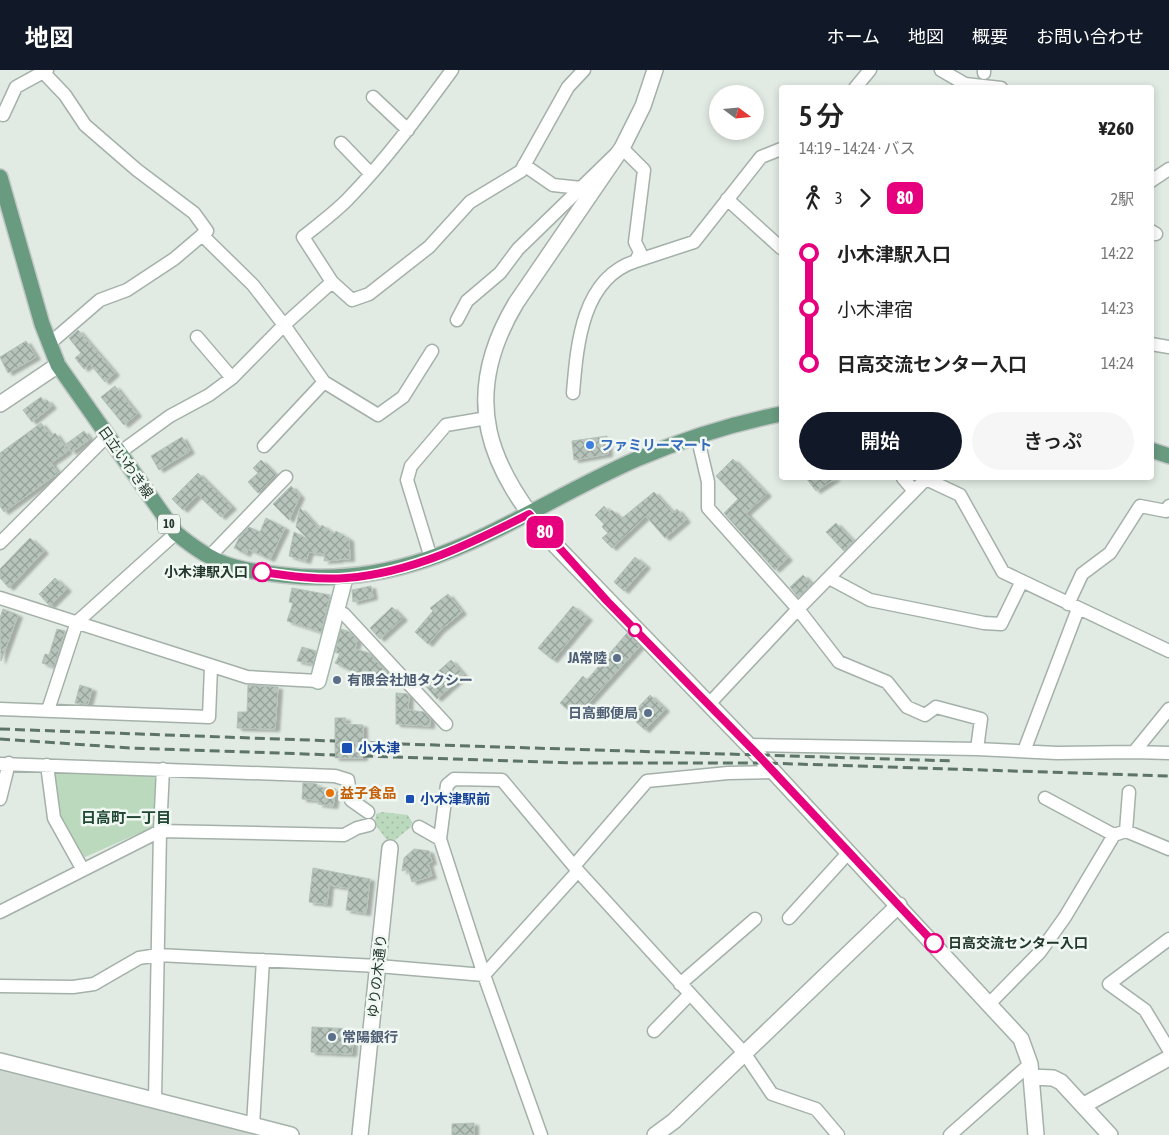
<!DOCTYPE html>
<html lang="ja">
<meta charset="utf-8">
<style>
:root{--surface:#fff;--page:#f6f6f6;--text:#222;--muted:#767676;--accent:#111827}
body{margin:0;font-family:"Asap Condensed","Noto Sans JP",sans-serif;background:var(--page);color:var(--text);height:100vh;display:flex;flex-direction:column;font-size:19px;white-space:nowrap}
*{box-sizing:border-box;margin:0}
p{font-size:16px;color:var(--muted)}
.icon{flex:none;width:28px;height:28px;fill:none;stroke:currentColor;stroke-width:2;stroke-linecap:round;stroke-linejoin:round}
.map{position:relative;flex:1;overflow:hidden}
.sheet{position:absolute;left:779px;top:15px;width:375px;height:395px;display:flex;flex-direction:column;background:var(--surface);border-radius:5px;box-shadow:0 2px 8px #0003}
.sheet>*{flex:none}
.badge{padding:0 10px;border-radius:8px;font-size:18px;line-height:32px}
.needle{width:32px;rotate:106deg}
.controls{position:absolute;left:709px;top:15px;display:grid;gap:10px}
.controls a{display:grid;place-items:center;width:55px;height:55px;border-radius:50%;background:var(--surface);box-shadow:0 2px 8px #0003;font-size:25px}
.map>.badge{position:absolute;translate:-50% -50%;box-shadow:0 0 0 2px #fff}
.legs{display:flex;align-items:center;gap:8px;height:55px;padding:0 20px;font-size:16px}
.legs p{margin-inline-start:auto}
.overview{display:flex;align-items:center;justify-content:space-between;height:85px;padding:0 20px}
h1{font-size:28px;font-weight:600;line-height:38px}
.cta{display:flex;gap:10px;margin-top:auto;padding:10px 20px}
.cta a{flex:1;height:58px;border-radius:30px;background:var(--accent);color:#fff;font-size:20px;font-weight:600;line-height:58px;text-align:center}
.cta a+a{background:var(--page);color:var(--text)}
ul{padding:0 20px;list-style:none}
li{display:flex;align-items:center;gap:18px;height:55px;font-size:19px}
li i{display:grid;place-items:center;width:8px;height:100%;margin:0 6px;background:currentColor}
li i::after{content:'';width:12px;height:12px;margin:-6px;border:4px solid;border-radius:50%;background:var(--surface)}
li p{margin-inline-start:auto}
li:first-child i{background:linear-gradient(#0000 50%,currentColor 0)}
li:last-child i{background:linear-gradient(currentColor 50%,#0000 0)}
header{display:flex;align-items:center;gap:30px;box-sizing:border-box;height:70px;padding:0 25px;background:var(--accent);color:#fff}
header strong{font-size:24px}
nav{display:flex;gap:28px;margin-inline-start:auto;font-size:18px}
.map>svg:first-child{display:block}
</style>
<header>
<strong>地図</strong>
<nav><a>ホーム</a><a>地図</a><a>概要</a><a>お問い合わせ</a></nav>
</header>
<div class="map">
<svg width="1169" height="1065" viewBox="0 0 1169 1065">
<defs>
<pattern id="grass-dots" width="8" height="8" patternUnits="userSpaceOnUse" patternTransform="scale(1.25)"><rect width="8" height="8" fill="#bbd9bc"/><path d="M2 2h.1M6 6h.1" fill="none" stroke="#a0bba2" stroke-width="1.8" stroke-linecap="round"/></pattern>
<pattern id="building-cross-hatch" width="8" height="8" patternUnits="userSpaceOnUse" patternTransform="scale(1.25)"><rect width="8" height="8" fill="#b6c4bc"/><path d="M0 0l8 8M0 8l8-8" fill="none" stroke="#94a099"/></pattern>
<filter id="shadow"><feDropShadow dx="4.5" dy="2.5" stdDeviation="1" flood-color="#0004"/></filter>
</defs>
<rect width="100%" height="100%" fill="#e1eae3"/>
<!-- built -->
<path fill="#cfd9d2" d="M 0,994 L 279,1065 L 0,1065 Z"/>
<!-- grass -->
<path fill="url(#grass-dots)" d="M 382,742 L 408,745 L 412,752 L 411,757 L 395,770 L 386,769 L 375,754 L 376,744 Z"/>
<!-- park -->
<path fill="#bbd9bc" d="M 52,699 L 151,703 L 159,707 L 158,747 L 153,757 L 85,787 L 80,785 L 57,743 Z"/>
<!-- building -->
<path fill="url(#building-cross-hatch)" stroke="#b4c3b9" filter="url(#shadow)" d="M 78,260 L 115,303 L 105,312 L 90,294 L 84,299 L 75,288 L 81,283 L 69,268 Z
M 26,271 L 36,287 L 8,303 L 0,287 Z
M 115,316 L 137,344 L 124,355 L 101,327 Z
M 41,327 L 44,332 L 47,330 L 52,336 L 32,352 L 23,340 Z
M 41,353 L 51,366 L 55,363 L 68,381 L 51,393 L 58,403 L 4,442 L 0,436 L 0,383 Z
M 84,361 L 90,369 L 72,382 L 66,374 Z
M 607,366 L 608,384 L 574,390 L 572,371 Z
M 182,367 L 190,381 L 159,400 L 151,386 Z
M 733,389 L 767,424 L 746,443 L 788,488 L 775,500 L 724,443 L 738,429 L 716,406 Z
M 261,390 L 276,405 L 258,423 L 248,412 L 258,403 L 253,398 Z
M 198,403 L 232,437 L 221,447 L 198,425 L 183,440 L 172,429 Z
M 806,408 L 836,408 L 816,421 Z
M 291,416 L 300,426 L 289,450 L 273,434 Z
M 654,422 L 673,443 L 677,439 L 686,450 L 665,468 L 646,446 L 612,478 L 602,468 L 608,463 L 602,457 L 604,454 L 595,445 L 604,436 L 609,442 L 612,440 L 621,449 Z
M 300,438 L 319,459 L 322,455 L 334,464 L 336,461 L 349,469 L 350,489 L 340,489 L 340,486 L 339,490 L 324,491 L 325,484 L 309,482 L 306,491 L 289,486 L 294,462 L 308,469 L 296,457 Z
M 266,448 L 285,458 L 270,489 L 248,479 L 246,484 L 234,478 L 240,466 L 249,457 L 260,462 Z
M 836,453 L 853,471 L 844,481 L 826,462 Z
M 30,468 L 44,481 L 9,518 L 0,508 L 0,499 Z
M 635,487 L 646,496 L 624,521 L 614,512 Z
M 803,505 L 812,514 L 798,527 L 790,517 Z
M 55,508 L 67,519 L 50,536 L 39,524 Z
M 371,516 L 373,527 L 353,532 L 352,520 Z
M 292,518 L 330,525 L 321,562 L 287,551 L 293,533 L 289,532 Z
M 448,524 L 462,542 L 440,560 L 428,574 L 415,562 L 433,541 L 430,538 Z
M 573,536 L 588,548 L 553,590 L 538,578 Z
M 392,537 L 403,548 L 380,569 L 370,558 Z
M 3,539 L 18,545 L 1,591 L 0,548 Z
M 57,559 L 65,561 L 54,597 L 42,593 L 45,584 L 49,585 Z
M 341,559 L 350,562 L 357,570 L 355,579 L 369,583 L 386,602 L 385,606 L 364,603 L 363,606 L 335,593 L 340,584 L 335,582 Z
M 627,563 L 640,576 L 576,647 L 560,633 L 583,606 L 587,610 Z
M 302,577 L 316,581 L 313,594 L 297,591 Z
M 451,590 L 464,605 L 437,629 L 424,614 Z
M 80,615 L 92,619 L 88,634 L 75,633 Z
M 248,615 L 278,617 L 275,659 L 237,658 L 238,642 L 247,642 Z
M 396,623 L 407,624 L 409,626 L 408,640 L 424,642 L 430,649 L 430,656 L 396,654 Z
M 650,625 L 665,639 L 645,660 L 630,646 Z
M 335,648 L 346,648 L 345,654 L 363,655 L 363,671 L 370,671 L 369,683 L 363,682 L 363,688 L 335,688 Z
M 303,713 L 317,714 L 317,717 L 336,719 L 333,736 L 318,734 L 319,730 L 302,729 Z
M 414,779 L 429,781 L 432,792 L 428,793 L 432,806 L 412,812 L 408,799 L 402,801 L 404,788 Z
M 313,798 L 370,809 L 366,843 L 346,840 L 349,818 L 329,815 L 327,834 L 309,832 Z
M 312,957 L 354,959 L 352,984 L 311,982 Z
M 474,1053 L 474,1065 L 452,1065 L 452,1054 Z"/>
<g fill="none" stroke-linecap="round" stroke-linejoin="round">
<!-- pedestrian-tunnel -->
<path stroke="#bbc6bf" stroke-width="10" stroke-dasharray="10 5" stroke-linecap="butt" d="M 340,676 L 362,677 L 362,680"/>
<defs>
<path id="minor" d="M 941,0 L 965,14 L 1001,18
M 984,0 L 984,3
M 44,3 L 65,25 L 85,55 L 137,100 L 194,143 L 207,161 L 174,189 L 127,220 L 100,230 L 49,274
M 855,18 L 870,0
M 373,27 L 408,60
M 3,45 L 16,17 L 47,0
M 341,73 L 371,104
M 524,95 L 553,115 L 581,118
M 1151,111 L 1169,99
M 727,129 L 781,178
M 1151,161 L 1156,164
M 636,191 L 694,172 L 761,87 L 781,79
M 332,212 L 352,230 L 369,224 L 429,177 L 470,132 L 521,101 L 568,17 L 584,0
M 457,250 L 467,231 L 500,203 L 518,179 L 622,78 L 644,100 L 635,172 L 640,182 L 636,191 C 582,208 577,274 573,323
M 197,267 L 232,308
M 1151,274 L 1169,277
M 432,281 L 403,327 L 378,345 L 324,312 L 284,255 L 332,212 L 303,167 C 318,155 334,143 347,130 C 386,90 419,45 452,0
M 697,365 L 708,412 L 708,438 L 798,539 L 839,592 L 887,612 L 907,637 L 925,645 L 936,637 L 981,649 L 977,679 L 748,675
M 264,376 L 324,312
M 119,383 L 170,346 L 209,325 L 232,308 L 284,255 L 253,215 L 202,165
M 903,408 L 914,421
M 926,409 L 960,425 L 1003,502 L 1169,581
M 0,473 L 107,366
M 208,488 L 286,407
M 431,488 L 407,410 L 411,396 L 446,355 L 487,348
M 829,508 L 870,530 L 984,553 L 1001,554 L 1022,511
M 0,528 L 247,607 L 318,611
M 1068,534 L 1082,504 L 1110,483 L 1140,436 L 1166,441 L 1169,436
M 336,542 L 344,544 L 446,654
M 709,634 L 798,539 L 927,408
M 0,639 L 209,647 L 211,597
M 48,640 L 77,552 L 176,463
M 977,679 L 1057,683 L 1134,682 L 1169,639
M 1024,681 L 1078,539
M 1134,682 L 1169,683
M 0,694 L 335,706 L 348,710 L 351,730 L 368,742
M 47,695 L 54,748 L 83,800
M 0,729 L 9,693
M 419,757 L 440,769 L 484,905 L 541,1065
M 1126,761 L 1129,722
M 1114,765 L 1126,761 L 1169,779
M 440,769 L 447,715 L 454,709 L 502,710 L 578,801 L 745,984 L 772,1024 L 816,1039 L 838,1065
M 574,796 L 647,711 L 728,703 L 774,702
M 0,842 L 160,761 L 163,699
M 789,848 L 849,782
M 1169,869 L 1109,914 L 1145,940 L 1169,980
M 680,914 L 755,849
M 0,916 L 73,917 L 94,914 L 139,888 L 158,885 L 378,896 L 484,905 L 578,801
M 990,933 L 1040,882 L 1065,847 L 1114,765 L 1045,728
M 654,961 L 690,924
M 155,1030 L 160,761 L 344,765 L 357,758 L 369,755
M 253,1055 L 263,890
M 950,1065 L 1030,994"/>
<path id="tertiary" d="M 655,0 L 643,36 L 622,78 L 516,233 C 459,328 488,399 556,476 L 758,685 L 1021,969 L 1030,994 L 1036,1065
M 0,334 L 58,295
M 0,991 L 291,1065
M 1032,1007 L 1053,1008 L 1061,1012 L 1110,1065
M 1084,1035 L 1169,988
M 360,1065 L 390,778
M 655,1065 L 674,1051 L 899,835"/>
<path id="secondary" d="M 318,611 L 345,508"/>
<path id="primary" d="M 0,107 L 42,254 L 58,295 L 176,463 C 216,496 232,499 283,505 C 425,522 516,442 637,389 C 684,369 731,354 781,344
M 1151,380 L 1169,386"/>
</defs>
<!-- minor casing -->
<use href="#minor" stroke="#a4b1a9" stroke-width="15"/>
<!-- tertiary casing -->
<use href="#tertiary" stroke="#a4b1a9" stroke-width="18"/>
<!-- secondary casing -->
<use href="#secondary" stroke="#a3b7ab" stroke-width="18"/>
<!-- primary casing -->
<use href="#primary" stroke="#c1c7c4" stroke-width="18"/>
<!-- minor -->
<use href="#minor" stroke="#fff" stroke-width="12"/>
<!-- tertiary -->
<use href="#tertiary" stroke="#fff" stroke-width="15"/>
<!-- secondary -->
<use href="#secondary" stroke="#fff" stroke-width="15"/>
<!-- primary -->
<use href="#primary" stroke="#699b81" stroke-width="15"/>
<!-- rail -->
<path stroke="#5d7468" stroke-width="3" stroke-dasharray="10 5" stroke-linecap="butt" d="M 0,659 L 335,671
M 0,669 L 131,678 L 335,685
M 370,673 L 954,691
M 363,686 L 572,693 L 765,693 L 1169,706"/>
</g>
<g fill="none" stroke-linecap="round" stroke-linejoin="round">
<defs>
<path id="line-1" d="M 262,502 C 289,506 318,510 346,508 C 412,503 472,473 529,444 L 607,531 L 758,685 L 934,873"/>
</defs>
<!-- line-1 casing -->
<use href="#line-1" stroke="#fff" stroke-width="11"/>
<!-- line-1 -->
<use href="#line-1" stroke="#e6007e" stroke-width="8"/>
</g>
<!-- markers -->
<circle fill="#3f7fe0" stroke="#f1f7f2" stroke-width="2" cx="590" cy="375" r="5"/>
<g fill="#fff" stroke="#e6007e" stroke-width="2.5">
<circle cx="262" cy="502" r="9"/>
<circle cx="635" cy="560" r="6"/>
<circle cx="934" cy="873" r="9"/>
</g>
<g fill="#5c6f8a" stroke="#f1f7f2" stroke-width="2">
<circle cx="617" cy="588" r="5"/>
<circle cx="337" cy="610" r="5"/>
<circle cx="648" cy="643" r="5"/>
<circle cx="332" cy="967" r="5"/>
</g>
<g fill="#1a4fb4" stroke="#f1f7f2" stroke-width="2">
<rect x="341" y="672" width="12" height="12" rx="2.5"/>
<rect x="405" y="724" width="10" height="10" rx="2.5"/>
</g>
<circle fill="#e8710a" stroke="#f1f7f2" stroke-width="2" cx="330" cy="723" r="5"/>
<g text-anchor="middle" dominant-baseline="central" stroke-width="5" stroke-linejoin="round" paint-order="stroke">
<!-- shield labels -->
<rect fill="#f1f7f2" stroke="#617168" stroke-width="1" x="158" y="444.5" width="22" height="19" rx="4"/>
<g font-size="12" font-weight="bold" fill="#23382d">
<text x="169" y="454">10</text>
</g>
<!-- shop labels -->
<g font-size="14" font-weight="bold" fill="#366cbe" stroke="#f1f7f2" text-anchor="start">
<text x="600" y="375">ファミリーマート</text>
</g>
<!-- street labels -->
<g font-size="14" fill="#23382d" stroke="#f1f7f2">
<text transform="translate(126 392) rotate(55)">日立いわき線</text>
<text transform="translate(377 906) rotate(-84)">ゆりの木通り</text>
</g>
<!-- stop labels -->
<g font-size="14" font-weight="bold" fill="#23382d" stroke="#f1f7f2" text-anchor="end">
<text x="248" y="502">小木津駅入口</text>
<text x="948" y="873" text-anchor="start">日高交流センター入口</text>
</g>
<!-- service labels -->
<g font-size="14" font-weight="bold" fill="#4e5e75" stroke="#f1f7f2" text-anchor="end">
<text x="607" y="588">JA常陸</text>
<text x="347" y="610" text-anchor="start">有限会社旭タクシー</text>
<text x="638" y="643">日高郵便局</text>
<text x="342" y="967" text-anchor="start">常陽銀行</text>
</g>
<!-- transit labels -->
<g font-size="14" font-weight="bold" fill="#164399" stroke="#f1f7f2" text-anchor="start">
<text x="358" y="678">小木津</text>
<text x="420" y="729">小木津駅前</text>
</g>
<!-- food labels -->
<g font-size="14" font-weight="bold" fill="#c56008" stroke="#f1f7f2" text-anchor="start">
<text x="340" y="723">益子食品</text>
</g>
<!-- neighbourhood labels -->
<g font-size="15" font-weight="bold" fill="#214835" stroke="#f1f7f2">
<text x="126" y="747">日高町一丁目</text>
</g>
</g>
</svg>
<div class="controls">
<a><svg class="needle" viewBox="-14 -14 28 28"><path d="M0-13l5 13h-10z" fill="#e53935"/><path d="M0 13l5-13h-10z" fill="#767676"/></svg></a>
</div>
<b class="badge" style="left:545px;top:462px;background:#e6007e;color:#fff">80</b>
<section class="sheet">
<div class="overview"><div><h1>5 分</h1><p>14:19 – 14:24 · バス</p></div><b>¥260</b></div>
<div class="legs"><svg class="icon" aria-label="walk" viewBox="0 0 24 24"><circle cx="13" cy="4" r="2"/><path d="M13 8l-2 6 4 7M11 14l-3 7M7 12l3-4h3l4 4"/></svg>3<svg class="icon" aria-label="forward" viewBox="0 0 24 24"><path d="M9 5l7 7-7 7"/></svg><b class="badge" style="background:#e6007e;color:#fff">80</b><p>2駅</p></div>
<ul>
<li><i style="color:#e6007e"></i><b>小木津駅入口</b><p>14:22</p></li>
<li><i style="color:#e6007e"></i><span>小木津宿</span><p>14:23</p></li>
<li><i style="color:#e6007e"></i><b>日高交流センター入口</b><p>14:24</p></li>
</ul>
<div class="cta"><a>開始</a><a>きっぷ</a></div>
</section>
</div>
